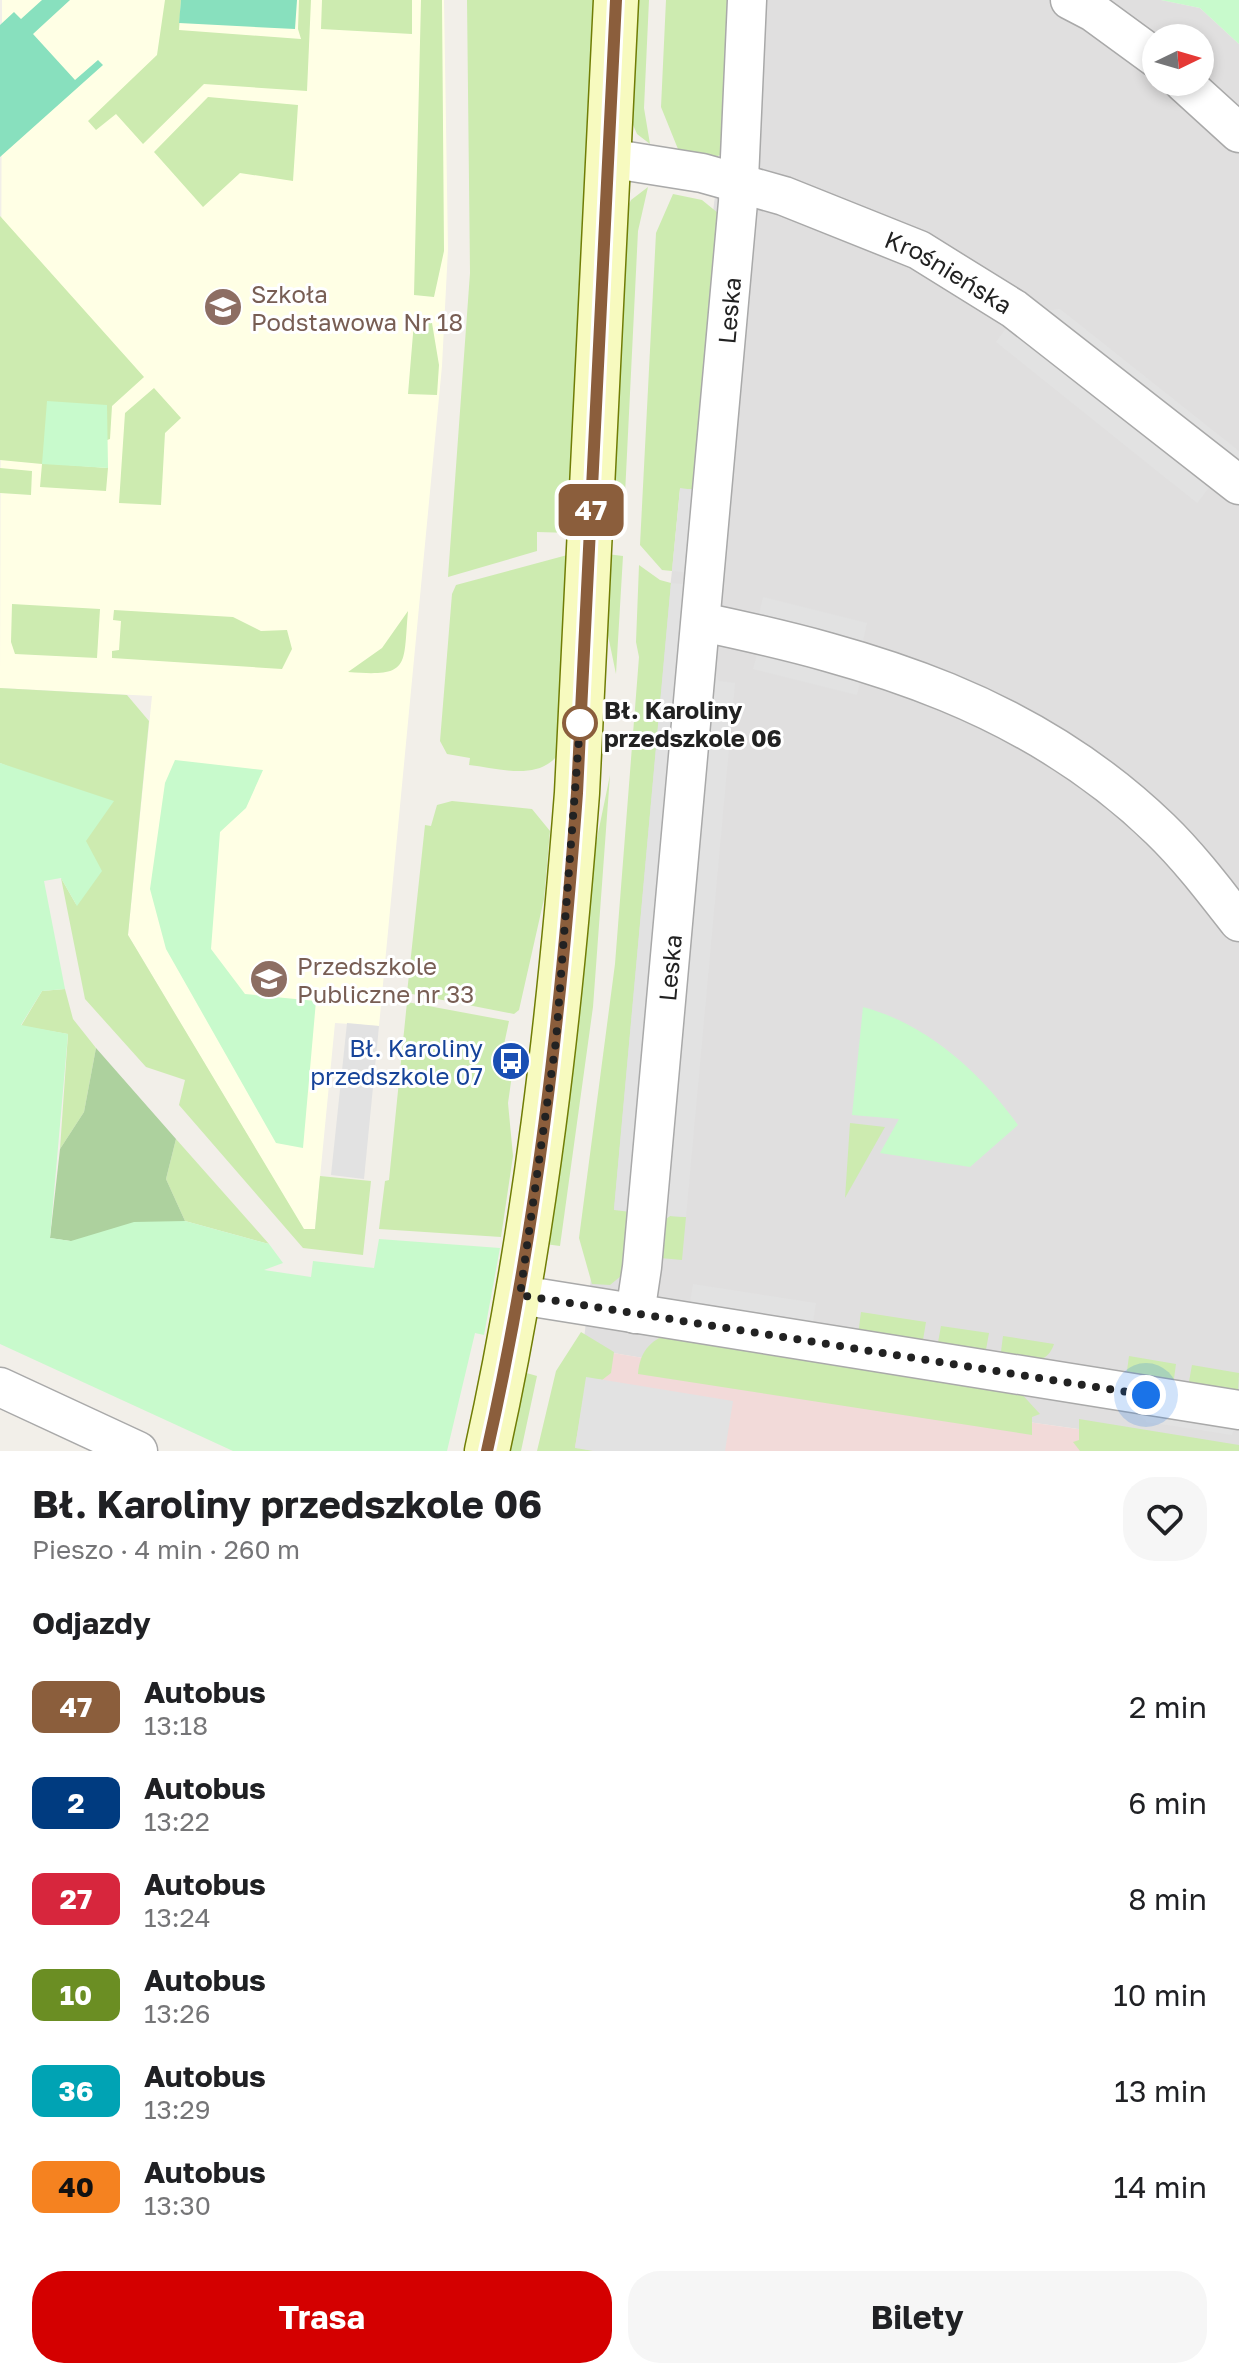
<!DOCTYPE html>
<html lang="pl">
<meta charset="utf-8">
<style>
:root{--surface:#fff;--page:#f6f6f6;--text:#202124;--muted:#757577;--accent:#d40000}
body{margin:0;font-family:"Golos Text",sans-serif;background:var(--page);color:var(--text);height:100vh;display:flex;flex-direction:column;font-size:30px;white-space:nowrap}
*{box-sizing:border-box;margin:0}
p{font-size:26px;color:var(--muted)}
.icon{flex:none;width:44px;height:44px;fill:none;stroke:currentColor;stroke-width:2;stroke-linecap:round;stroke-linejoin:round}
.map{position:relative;height:1451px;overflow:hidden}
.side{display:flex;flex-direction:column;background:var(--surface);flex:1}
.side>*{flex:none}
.badge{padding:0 16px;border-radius:12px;font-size:28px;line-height:52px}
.needle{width:52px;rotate:85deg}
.tools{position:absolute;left:1142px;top:24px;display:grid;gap:16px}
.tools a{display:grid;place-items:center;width:72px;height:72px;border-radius:50%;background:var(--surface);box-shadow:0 4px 12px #0003;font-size:40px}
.you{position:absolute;width:40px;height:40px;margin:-20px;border:6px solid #fff;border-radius:50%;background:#1a73e8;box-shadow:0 0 0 12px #1a73e833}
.map>.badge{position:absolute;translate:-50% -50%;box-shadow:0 0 0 4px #fff}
h2{padding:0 32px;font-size:30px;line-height:72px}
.round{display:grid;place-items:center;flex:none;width:84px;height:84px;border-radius:32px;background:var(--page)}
.summary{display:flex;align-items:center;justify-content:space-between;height:136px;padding:0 32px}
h1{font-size:38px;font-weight:700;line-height:60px}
.action{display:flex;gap:16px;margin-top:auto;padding:16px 32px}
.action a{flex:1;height:92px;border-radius:32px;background:var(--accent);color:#fff;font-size:32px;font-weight:700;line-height:92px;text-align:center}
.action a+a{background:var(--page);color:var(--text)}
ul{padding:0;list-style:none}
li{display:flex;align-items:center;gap:24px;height:96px;padding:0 32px}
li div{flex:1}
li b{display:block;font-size:30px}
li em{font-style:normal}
li .badge{min-width:88px;font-weight:700;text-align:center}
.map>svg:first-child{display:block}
</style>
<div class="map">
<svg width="1239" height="1451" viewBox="0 0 1239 1451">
<rect width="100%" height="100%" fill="#f2efe9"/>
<!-- residential -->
<path fill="#e0dfdf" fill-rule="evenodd" d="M 727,0 L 1161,0 L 1200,8 L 1239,44 L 1239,1451 L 1035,1423 L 583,1348 L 721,143 ZM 1156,38 L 1200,38 L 1200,82 L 1156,82 Z"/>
<!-- commercial -->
<path fill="#f2dad9" d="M 583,1348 L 1035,1423 L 1234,1451 L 553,1451 Z"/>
<!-- education -->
<path fill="#ffffe5" d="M 2,0 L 444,0 L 448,249 L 442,366 L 379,1026 L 335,1023 L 315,1229 L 304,1230 L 128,935 L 152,696 L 0,688 Z"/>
<!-- grass -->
<path fill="#cdebb0" d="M 165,0 L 181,0 L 179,30 L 301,39 L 298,29 L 299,0 L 311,0 L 307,91 L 204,84 L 143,144 L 116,114 L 96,130 L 88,121 L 157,55 Z
M 322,0 L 412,0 L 412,34 L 321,29 Z
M 421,0 L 442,0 L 444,251 L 434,297 L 414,295 Z
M 467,0 L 598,0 L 572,533 L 537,532 L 537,551 L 448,577 L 470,273 Z
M 633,0 L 649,0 L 644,108 L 650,144 L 637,134 L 630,118 Z
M 666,0 L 736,0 L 723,153 L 713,159 L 680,154 L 661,107 Z
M 208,97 L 298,105 L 293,181 L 240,173 L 203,207 L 154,152 Z
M 648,187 L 638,231 L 623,535 L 608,534 L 626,210 L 631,200 Z
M 673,194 L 702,200 L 718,213 L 697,489 L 680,489 L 672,571 L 662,570 L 640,545 L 656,233 Z
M 0,216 L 144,377 L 112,406 L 110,439 L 42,463 L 108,468 L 106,491 L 40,487 L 42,464 L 0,460 Z
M 414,322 L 432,323 L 439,365 L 437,395 L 408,394 Z
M 154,388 L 181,418 L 165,433 L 161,505 L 119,503 L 125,413 Z
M 0,468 L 32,471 L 31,495 L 0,493 Z
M 571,554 L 557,756 C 536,781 498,768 469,765 L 470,758 L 447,754 L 440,741 L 452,594 L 456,585 Z
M 607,554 L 623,556 L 616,674 L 604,616 Z
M 639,565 L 660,580 L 671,583 L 614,1209 L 627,1211 L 621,1276 L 610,1285 L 592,1284 L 579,1238 L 615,964 L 639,657 L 636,642 Z
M 12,604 L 100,609 L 97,658 L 15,654 L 11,642 Z
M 114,610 L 233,617 L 261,631 L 287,630 L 292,649 L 282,669 L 112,658 L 112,651 L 119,650 L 121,621 L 113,620 Z
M 408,611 C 403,667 411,677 348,672 L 382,648 Z
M 0,688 L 127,695 L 149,721 L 128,935 L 304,1229 L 315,1229 L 320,1176 L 371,1181 L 363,1255 L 303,1248 L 179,1105 L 185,1080 L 146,1067 L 85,999 L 61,878 L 77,906 L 22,772 L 0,763 Z
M 610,775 L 593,1007 L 560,1246 L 545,1244 L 588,882 Z
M 452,801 L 532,809 L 550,831 L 544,899 L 519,1010 L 514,1014 L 407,993 L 425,825 L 431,826 L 437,805 Z
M 65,989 L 73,1019 L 96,1048 L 84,1112 L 60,1149 L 68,1034 L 21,1026 L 42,991 Z
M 407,1002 L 509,1021 L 498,1073 L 512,1075 L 508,1103 L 513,1156 L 501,1237 L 379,1229 L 385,1181 L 389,1180 Z
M 850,1123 L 885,1127 L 845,1198 Z
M 176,1139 L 269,1244 L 185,1221 L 166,1179 Z
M 670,1216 L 686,1217 L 682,1260 L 660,1258 L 664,1220 Z
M 861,1312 L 926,1322 L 922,1346 L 858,1335 Z
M 941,1326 L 989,1333 L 985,1355 L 937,1348 Z
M 581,1332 L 614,1352 L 611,1373 L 602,1380 L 587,1378 L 575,1447 L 594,1451 L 537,1451 L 556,1371 Z
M 670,1333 L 1018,1390 L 1040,1414 L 1032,1417 L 1032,1435 L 638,1374 C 640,1352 649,1341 670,1333 Z
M 1003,1336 L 1054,1344 C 1046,1369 1021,1360 1000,1359 Z
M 1129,1356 L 1176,1364 L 1173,1386 L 1126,1378 Z
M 1192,1365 L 1239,1373 L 1238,1396 L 1188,1387 Z
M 523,1372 L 537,1376 L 521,1451 L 504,1451 Z
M 1079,1419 L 1239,1445 L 1239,1451 L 1080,1451 L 1073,1442 L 1079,1440 Z"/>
<!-- forest -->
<path fill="#add19e" d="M 96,1048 L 176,1139 L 166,1179 L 185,1221 L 138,1251 L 50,1238 L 60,1149 L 84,1112 Z"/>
<!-- park -->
<path fill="#c8facc" d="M 1161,0 L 1239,0 L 1239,44 L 1200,8 Z
M 47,401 L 107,405 L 108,468 L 42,464 Z
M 175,760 L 263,770 L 246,808 L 220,832 L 211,949 L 245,994 L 316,1001 L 303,1148 L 276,1143 L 166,949 L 150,889 L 165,783 Z
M 0,763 L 114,801 L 86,841 L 102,871 L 77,906 L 61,878 L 44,881 L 65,989 L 42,991 L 21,1025 L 68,1034 L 50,1238 L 71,1241 L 134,1222 L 185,1221 L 269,1244 L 283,1263 L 264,1270 L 311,1277 L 313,1261 L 374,1268 L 379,1239 L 500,1248 L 484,1335 L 475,1333 L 447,1451 L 233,1451 L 0,1344 Z
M 863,1007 C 927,1024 980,1072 1018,1125 L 970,1167 L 880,1153 L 899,1119 L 852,1115 Z"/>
<!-- pitch -->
<path fill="#88e0be" d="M 42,0 L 70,0 L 33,34 L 75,80 L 98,60 L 103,65 L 0,157 L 0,25 L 14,12 L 21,19 Z
M 181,0 L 297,0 L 295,29 L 179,23 Z"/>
<!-- parking -->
<path fill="#e2e2e2" d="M 1060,309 L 1239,451 L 1239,467 L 1043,311 Z
M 1010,323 L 1212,484 L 1197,503 L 996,342 Z
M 680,488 L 702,491 L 695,573 L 672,571 Z
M 671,583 L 693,585 L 631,1212 L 614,1210 Z
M 763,597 L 867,623 L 862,645 L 758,619 Z
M 759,648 L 862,673 L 857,695 L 753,669 Z
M 713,671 L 719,681 L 735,683 L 686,1217 L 670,1216 L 664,1220 Z
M 347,1023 L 379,1026 L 364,1179 L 331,1175 Z
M 693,1284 L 816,1303 L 812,1328 L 689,1309 Z
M 586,1377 L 733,1401 L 725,1451 L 594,1451 L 575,1448 Z
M 1135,1408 L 1235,1424 L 1232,1435 L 1147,1422 Z"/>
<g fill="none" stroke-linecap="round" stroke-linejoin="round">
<defs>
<g id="street">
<path d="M 1070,0 L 1093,12 L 1156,58"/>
<path d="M 1183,82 L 1239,133"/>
<path id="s1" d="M 608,158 L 702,173 L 784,196 L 919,250 L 1014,309 L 1239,485"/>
<path d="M 702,622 C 873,658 1031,704 1160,829 C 1189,857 1214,890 1239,922"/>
<path d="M 520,1295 L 1239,1410"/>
<path id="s2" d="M 635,1314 L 642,1267 L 738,202 L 747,0"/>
<path d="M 0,1387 L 138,1451"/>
</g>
<path id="secondary" d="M 487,1451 C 535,1234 560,1014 577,793 L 616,0"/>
</defs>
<!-- street casing -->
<use href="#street" stroke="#a9a9a9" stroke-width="41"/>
<!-- secondary casing -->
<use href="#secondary" stroke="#707d05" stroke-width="47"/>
<!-- street -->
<use href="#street" stroke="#fff" stroke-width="38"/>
<!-- secondary -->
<use href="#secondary" stroke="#f7fabf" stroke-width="44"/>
</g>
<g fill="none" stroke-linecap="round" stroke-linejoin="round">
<defs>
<path id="line" d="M 487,1451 C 536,1234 561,1014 577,793 L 616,0"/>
</defs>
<!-- line casing -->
<use href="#line" stroke="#fff" stroke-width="18"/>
<!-- line -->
<use href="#line" stroke="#8b5e3c" stroke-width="12"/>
<!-- walk -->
<path stroke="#222" stroke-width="8" stroke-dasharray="0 14.4" d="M 580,723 L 581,712 L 556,1041 L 520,1295 L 1146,1395"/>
</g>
<!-- icons -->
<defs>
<symbol id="school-disc" viewBox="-11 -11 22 22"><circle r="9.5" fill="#8d6e63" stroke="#fff"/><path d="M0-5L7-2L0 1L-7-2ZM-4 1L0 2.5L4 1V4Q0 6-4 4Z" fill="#fff"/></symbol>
<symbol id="bus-disc" viewBox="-11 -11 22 22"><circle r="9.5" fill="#1a4fb4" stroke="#fff"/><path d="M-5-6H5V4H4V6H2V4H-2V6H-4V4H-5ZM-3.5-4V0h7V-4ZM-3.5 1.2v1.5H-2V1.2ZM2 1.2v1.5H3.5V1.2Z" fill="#fff"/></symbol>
</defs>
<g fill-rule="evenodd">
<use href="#school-disc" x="201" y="285" width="44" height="44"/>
<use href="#school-disc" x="247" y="957" width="44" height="44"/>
<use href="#bus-disc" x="489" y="1039" width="44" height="44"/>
</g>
<!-- markers -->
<circle fill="#fff" stroke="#8b5e3c" stroke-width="4" cx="580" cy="723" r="16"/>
<g text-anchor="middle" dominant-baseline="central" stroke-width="6" stroke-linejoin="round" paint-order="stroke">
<!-- street labels -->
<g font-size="24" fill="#222" stroke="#fff">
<text stroke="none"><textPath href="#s1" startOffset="362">Krośnieńska</textPath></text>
<text stroke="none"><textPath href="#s2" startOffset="1008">Leska</textPath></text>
<text stroke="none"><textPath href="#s2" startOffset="348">Leska</textPath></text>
</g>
<!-- education labels -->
<g font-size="24" fill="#785e54" stroke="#fff" text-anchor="start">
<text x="251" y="293">Szkoła<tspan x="251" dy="28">Podstawowa Nr 18</tspan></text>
<text x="297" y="965">Przedszkole<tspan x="297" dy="28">Publiczne nr 33</tspan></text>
</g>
<!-- stop labels -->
<g font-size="24" font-weight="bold" fill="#222" stroke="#fff" text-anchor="start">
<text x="604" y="709">Bł. Karoliny<tspan x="604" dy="28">przedszkole 06</tspan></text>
</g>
<!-- transit labels -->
<g font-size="24" fill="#164399" stroke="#fff" text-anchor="end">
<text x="483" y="1047">Bł. Karoliny<tspan x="483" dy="28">przedszkole 07</tspan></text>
</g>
</g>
</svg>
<div class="tools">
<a><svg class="needle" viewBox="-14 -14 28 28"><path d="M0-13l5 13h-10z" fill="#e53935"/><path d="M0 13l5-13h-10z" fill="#757577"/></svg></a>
</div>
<div class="you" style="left:1146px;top:1395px"></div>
<b class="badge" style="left:591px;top:510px;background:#8b5e3c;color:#fff">47</b>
</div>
<section class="side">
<div class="summary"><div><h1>Bł. Karoliny przedszkole 06</h1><p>Pieszo · 4 min · 260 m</p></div><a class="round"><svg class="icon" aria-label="heart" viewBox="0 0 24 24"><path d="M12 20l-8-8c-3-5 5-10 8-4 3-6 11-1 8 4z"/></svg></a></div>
<h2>Odjazdy</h2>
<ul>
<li><span class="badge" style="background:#8b5e3c;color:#fff">47</span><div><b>Autobus</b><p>13:18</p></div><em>2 min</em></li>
<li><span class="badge" style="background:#003b80;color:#fff">2</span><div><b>Autobus</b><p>13:22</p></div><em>6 min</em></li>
<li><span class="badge" style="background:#d7263d;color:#fff">27</span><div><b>Autobus</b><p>13:24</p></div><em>8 min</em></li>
<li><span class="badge" style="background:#6b8e23;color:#fff">10</span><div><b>Autobus</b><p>13:26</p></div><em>10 min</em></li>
<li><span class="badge" style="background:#00a3b4;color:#fff">36</span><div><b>Autobus</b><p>13:29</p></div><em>13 min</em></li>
<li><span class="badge" style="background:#f58220;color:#111">40</span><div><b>Autobus</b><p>13:30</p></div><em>14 min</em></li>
</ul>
<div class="action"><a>Trasa</a><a>Bilety</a></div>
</section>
